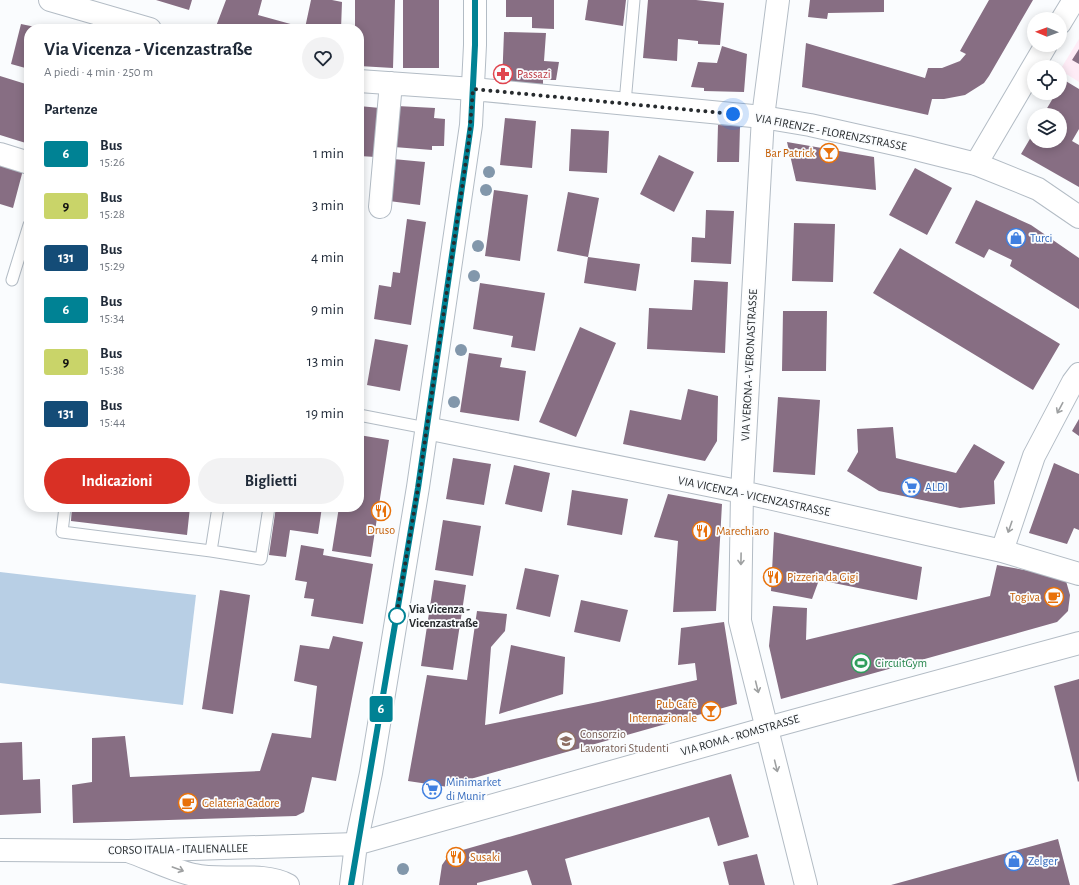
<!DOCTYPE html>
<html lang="it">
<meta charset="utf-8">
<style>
:root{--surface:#fff;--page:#f2f2f3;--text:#1f2937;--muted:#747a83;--accent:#d93025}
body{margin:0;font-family:"Alegreya Sans",sans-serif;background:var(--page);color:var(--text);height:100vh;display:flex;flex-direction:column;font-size:15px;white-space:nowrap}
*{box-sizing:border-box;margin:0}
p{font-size:13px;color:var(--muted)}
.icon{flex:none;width:22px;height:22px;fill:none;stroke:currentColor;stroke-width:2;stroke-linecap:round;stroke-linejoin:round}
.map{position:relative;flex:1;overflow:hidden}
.details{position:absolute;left:24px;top:24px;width:340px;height:488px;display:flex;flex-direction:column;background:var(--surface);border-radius:16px;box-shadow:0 2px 10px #0003}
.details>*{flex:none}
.badge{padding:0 8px;border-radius:3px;font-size:14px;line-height:26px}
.needle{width:26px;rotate:271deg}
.controls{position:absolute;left:1027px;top:12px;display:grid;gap:8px}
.controls a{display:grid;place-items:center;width:40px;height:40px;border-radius:50%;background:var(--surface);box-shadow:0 2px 10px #0003;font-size:20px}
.you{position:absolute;width:20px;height:20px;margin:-10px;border:3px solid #fff;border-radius:50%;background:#1a73e8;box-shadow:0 0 0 6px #1a73e833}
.map>.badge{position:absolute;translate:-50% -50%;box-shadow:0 0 0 2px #fff}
h2{padding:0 20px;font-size:15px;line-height:36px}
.round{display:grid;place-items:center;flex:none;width:42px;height:42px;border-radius:21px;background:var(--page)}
.summary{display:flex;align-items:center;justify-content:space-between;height:68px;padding:0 20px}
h1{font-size:19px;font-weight:600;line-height:30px}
.cta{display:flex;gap:8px;margin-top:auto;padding:8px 20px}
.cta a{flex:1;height:46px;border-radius:24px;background:var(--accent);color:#fff;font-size:16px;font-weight:600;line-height:46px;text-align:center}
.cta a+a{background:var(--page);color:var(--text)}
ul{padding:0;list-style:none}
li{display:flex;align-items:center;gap:12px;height:52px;padding:0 20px}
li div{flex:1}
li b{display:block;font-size:15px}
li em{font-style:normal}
li .badge{min-width:44px;font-weight:700;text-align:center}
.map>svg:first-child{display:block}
</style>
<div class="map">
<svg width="1079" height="885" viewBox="0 0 1079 885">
<rect width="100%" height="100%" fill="#fafcfe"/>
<!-- education -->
<path fill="#feecf6" d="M 1079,39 L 1079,82 L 1060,70 Z"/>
<!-- green -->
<path fill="#b8cfe5" d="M 0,572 L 196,595 L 183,705 L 0,683 Z"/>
<!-- building -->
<path fill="#876e83" d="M 156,0 L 192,0 L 189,10 Z
M 226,0 L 262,0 L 258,15 L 305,28 L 311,0 L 332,0 L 342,2 L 341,29 L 215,29 Z
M 355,0 L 395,0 L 393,68 L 359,66 L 359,29 L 355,29 Z
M 403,0 L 439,0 L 439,68 L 403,68 Z
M 506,0 L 554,0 L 554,29 L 532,28 L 532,17 L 506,17 Z
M 588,0 L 626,0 L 623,26 L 585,20 Z
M 648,0 L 696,0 L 724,3 L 720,45 L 698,44 L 698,41 L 678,39 L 677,61 L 643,58 Z
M 810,0 L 884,0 L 884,12 L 828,13 L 827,19 L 808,17 Z
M 989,0 L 1033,0 L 989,76 L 984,83 L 965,95 L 944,99 L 932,99 L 928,115 L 802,87 L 806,43 L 925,78 L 928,68 L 942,68 L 960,61 L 966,54 L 960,51 Z
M 21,24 L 40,28 L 29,29 L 29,69 L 11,64 Z
M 504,32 L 546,33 L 544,61 L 559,62 L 556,80 L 543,80 L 543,85 L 502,84 Z
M 722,46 L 747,54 L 744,92 L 704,91 L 704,88 L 691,87 L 698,62 L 717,63 Z
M 1079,49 L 1079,64 L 1072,60 Z
M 0,76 L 29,85 L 29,144 L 0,135 Z
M 1064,80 L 1079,89 L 1079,129 L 1072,141 L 1079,145 L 1079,187 L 1021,154 L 1034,132 L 1034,141 L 1060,141 L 1060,115 L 1043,115 L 1056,93 L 1060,93 L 1060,86 Z
M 359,106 L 380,108 L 376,157 L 359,156 Z
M 397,106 L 435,108 L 434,118 L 445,119 L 444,146 L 432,146 L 432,150 L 394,147 Z
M 505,118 L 536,121 L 532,168 L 500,165 Z
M 718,125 L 740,126 L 739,162 L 717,162 Z
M 571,129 L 609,131 L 607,173 L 569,171 Z
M 787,142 L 874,157 L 876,190 L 796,181 Z
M 659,155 L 694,172 L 674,212 L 640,194 Z
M 393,159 L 425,162 L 420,205 L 389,201 Z
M 0,164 L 23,170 L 13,208 L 0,204 Z
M 915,168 L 952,188 L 927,235 L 889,215 Z
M 494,190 L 528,195 L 520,261 L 485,256 Z
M 568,192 L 599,198 L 588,257 L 640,264 L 636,291 L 584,283 L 588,257 L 557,251 Z
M 976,200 L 1031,225 L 1079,258 L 1079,309 L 1010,266 L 1012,260 L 989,249 L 984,258 L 955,243 Z
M 706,210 L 734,211 L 731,264 L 691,262 L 692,237 L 705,238 Z
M 407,219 L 426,222 L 411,325 L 374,319 L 379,285 L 391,287 L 393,272 L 400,273 Z
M 794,223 L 835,224 L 833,282 L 792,281 Z
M 359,238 L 364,238 L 361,279 L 359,279 Z
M 900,248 L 1060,344 L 1033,390 L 873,293 Z
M 694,280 L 728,282 L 725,353 L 647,349 L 649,308 L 692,310 Z
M 480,283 L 545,293 L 535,351 L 511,347 L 513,336 L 473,329 Z
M 783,311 L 827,311 L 826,371 L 782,371 Z
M 580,327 L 616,343 L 576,437 L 539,422 Z
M 375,339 L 408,345 L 400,391 L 367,385 Z
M 469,353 L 502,358 L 500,367 L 526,371 L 519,421 L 460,412 Z
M 688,389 L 718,396 L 717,441 L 705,461 L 623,444 L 630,410 L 681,420 Z
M 778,397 L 820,400 L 815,475 L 773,472 Z
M 1079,419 L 1079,436 L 1072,431 Z
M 893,427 L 896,458 L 956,473 L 974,444 L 1005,462 L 994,481 L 995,504 L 960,508 L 879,491 L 847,471 L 858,452 L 857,429 Z
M 359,435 L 389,440 L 371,557 L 332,551 L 339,507 L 359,507 Z
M 453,458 L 491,464 L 484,505 L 446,499 Z
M 1054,463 L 1079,474 L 1079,530 L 1074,528 L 1067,544 L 1029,533 Z
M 514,465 L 550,473 L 542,512 L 505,504 Z
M 572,490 L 628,499 L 622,535 L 567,525 Z
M 668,494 L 722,504 L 716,611 L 673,612 L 678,541 L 654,537 Z
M 72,507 L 190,507 L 187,535 L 71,521 Z
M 276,507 L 322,507 L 318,534 L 290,530 L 286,557 L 269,555 Z
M 443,520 L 481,526 L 473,576 L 435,570 Z
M 774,532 L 922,567 L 917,600 L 819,580 L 812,599 L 771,591 Z
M 301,545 L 324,549 L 323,555 L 373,564 L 363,624 L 311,616 L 314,599 L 304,598 L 307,582 L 295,580 Z
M 997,565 L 1053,575 L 1066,581 L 1070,595 L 1068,611 L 1057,622 L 781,699 L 769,646 L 773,606 L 807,608 L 806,640 L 990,596 Z
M 525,568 L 559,575 L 550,617 L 516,609 Z
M 434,580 L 466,585 L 453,670 L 421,666 Z
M 220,590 L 250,595 L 233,714 L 202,709 Z
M 581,600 L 628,610 L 620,642 L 574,632 Z
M 477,611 L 507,614 L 505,631 L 491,647 L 485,725 L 598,702 L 697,680 L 695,663 L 678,665 L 681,628 L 724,622 L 737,704 L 474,778 L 448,787 L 408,781 L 427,675 L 467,680 Z
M 333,636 L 363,642 L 336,781 L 312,777 L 304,812 L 296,816 L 73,823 L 72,785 L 92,782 L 92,738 L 125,736 L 130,777 L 260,771 L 272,733 L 311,738 L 317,686 L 294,681 L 300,645 L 329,649 Z
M 511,645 L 565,657 L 563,694 L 499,714 Z
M 1079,679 L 1079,781 L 1078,782 L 1054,686 Z
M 22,742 L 23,780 L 40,779 L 41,813 L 0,815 L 0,743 Z
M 731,774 L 749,837 L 718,846 L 709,817 L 565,859 L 572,885 L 532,885 L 527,870 L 477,883 L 477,885 L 439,885 L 442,865 L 449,855 L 459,851 Z
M 1058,839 L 1070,885 L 891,885 Z
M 757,854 L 765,885 L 729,885 L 723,862 Z"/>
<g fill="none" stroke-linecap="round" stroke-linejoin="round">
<defs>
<path id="lane" d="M 625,103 L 634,0
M 12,280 L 29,225
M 359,415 L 426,428
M 65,507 L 62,532 L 211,551
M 218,507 L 211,551 L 261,559 L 269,507"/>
<path id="street" d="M 50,0 L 150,29
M 778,0 L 763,117 L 742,492 L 740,621 L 806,885
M 1060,23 L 1074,0
M 359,81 L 473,89
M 0,154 L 29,163
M 976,164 L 1046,45
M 380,207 L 391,83
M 426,428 L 742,492 L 1002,551 L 1079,574
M 1002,551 L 1034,456 L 1073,382 L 1079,374"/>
<path id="secondary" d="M 473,89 L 763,117 L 810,125 L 908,147 L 976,164 L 1038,189 L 1079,217
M 356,844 L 371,773 L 418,487 L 471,125 L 475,45 L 475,0
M 128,851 C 148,858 174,871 194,875 C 222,882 263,871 288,885"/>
<path id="primary" d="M 0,850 L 128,851 L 356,844 L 767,728 L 1079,643
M 351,885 L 356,844"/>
</defs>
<!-- lane casing -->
<use href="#lane" stroke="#b3bcc5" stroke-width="13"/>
<!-- street casing -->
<use href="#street" stroke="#b3bcc5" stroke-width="24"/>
<!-- secondary casing -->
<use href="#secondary" stroke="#b3bcc5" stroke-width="24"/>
<!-- primary casing -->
<use href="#primary" stroke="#b3bcc5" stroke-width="24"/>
<!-- lane -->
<use href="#lane" stroke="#fff" stroke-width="11"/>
<!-- street -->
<use href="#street" stroke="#fff" stroke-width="22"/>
<!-- secondary -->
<use href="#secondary" stroke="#fff" stroke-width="22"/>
<!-- primary -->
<use href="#primary" stroke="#fff" stroke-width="22"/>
</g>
<!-- trees -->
<g fill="#8297ab">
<circle cx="489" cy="172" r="6"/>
<circle cx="486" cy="190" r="6"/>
<circle cx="478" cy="246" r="6"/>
<circle cx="474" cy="276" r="6"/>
<circle cx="461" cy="350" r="6"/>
<circle cx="454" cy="402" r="6"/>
<circle cx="403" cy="869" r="6"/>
</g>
<!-- one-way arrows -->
<defs><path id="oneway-shaft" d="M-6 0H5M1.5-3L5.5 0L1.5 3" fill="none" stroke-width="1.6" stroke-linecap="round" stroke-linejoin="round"/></defs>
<g stroke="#9ea0a1">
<use href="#oneway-shaft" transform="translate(1060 408) rotate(118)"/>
<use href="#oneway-shaft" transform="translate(1010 527) rotate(109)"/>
<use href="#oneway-shaft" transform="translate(741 559) rotate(91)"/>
<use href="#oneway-shaft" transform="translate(757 687) rotate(76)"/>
<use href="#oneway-shaft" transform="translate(776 766) rotate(76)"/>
<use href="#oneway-shaft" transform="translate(178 869) rotate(20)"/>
</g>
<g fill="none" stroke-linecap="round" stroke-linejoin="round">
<defs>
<path id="line" d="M 351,885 L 418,488 L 471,125 L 475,45 L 475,0"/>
</defs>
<!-- line casing -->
<use href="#line" stroke="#fff" stroke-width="9"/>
<!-- line -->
<use href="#line" stroke="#008294" stroke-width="6"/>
<!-- walk -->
<path stroke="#272b2e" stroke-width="4" stroke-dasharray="0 7.2" d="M 397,616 L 396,618 L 418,488 L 469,140 L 473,89 L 733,114"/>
</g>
<!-- icons -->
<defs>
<symbol id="pharmacy-ring" viewBox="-11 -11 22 22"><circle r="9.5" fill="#fafcfe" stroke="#e0444e" stroke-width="1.5"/><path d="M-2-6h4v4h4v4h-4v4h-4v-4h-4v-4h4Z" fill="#e0444e"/></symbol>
<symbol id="bar-ring" viewBox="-11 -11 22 22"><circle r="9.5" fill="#fafcfe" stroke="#e8710a" stroke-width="1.5"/><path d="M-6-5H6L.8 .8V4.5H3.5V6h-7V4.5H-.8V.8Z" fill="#e8710a"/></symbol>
<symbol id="shop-ring" viewBox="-11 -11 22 22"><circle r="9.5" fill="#fafcfe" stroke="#3f7fe0" stroke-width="1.5"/><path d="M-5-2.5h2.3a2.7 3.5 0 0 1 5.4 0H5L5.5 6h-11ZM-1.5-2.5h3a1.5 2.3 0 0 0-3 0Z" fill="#3f7fe0"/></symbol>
<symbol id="supermarket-ring" viewBox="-11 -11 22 22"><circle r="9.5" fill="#fafcfe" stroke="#3f7fe0" stroke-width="1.5"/><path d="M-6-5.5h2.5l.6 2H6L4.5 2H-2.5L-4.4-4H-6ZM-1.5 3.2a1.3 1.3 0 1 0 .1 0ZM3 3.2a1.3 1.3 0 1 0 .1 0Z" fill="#3f7fe0"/></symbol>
<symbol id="restaurant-ring" viewBox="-11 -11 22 22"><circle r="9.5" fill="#fafcfe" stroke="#e8710a" stroke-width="1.5"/><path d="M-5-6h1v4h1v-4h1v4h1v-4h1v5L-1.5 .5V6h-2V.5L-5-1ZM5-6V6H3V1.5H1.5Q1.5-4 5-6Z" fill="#e8710a"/></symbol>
<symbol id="cafe-ring" viewBox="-11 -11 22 22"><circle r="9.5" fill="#fafcfe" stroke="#e8710a" stroke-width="1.5"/><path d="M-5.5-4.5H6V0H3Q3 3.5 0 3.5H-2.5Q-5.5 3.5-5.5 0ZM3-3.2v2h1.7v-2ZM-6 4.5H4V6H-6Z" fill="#e8710a"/></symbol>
<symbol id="stadium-ring" viewBox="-11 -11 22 22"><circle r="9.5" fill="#fafcfe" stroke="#2e9e5b" stroke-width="1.5"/><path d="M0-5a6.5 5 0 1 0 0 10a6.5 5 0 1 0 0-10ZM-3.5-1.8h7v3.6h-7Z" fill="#2e9e5b"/></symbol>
<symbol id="school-ring" viewBox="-11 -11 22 22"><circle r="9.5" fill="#fafcfe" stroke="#8d6e63" stroke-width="1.5"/><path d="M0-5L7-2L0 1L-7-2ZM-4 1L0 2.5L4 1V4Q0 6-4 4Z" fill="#8d6e63"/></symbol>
</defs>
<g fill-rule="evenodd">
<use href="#pharmacy-ring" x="492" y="63" width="22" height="22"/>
<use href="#bar-ring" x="818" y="142" width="22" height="22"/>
<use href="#shop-ring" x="1005" y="227" width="22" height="22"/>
<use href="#supermarket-ring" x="900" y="476" width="22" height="22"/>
<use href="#restaurant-ring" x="370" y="500" width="22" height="22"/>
<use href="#restaurant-ring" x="691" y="520" width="22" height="22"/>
<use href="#restaurant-ring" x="762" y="566" width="22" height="22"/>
<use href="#cafe-ring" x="1043" y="586" width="22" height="22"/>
<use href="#stadium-ring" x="850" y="652" width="22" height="22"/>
<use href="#bar-ring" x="700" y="700" width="22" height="22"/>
<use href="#school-ring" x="555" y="730" width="22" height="22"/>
<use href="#supermarket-ring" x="421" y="778" width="22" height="22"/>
<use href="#cafe-ring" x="177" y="792" width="22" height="22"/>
<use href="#restaurant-ring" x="445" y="846" width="22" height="22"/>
<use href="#shop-ring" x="1003" y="850" width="22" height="22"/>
</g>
<!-- markers -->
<circle fill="#fff" stroke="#008294" stroke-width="2" cx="397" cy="616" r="8"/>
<g text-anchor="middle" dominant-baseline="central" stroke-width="3.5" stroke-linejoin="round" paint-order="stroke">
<!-- health labels -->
<g font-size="12" fill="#be3a42" stroke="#fafcfe" text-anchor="start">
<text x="517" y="74">Passazi</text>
</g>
<!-- street labels -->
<g font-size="12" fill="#272b2e" stroke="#fafcfe">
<text transform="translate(831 132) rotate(11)">VIA FIRENZE - FLORENZSTRASSE</text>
<text transform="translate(749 365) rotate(-87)">VIA VERONA - VERONASTRASSE</text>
<text transform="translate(754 496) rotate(12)">VIA VICENZA - VICENZASTRASSE</text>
<text transform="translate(740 735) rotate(-16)">VIA ROMA - ROMSTRASSE</text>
<text transform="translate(178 849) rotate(-1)">CORSO ITALIA - ITALIENALLEE</text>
</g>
<!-- food labels -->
<g font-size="12" fill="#c56008" stroke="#fafcfe" text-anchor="start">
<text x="815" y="153" text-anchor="end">Bar Patrick</text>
<text x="381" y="530" text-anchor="middle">Druso</text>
<text x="716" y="531">Marechiaro</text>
<text x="787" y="577">Pizzeria da Gigi</text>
<text x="1040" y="597" text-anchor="end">Togiva</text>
<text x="697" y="704" text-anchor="end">Pub Cafè<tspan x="697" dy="14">Internazionale</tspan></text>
<text x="202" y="803">Gelateria Cadore</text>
<text x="470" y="857">Susaki</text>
</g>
<!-- shop labels -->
<g font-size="12" fill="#366cbe" stroke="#fafcfe" text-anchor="start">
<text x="1030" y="238">Turci</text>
<text x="925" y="487">ALDI</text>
<text x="446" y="782">Minimarket<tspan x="446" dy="14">di Munir</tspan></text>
<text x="1028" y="861">Zelger</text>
</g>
<!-- stop labels -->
<g font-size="12" font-weight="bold" fill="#272b2e" stroke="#fafcfe" text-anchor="start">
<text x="409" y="609">Via Vicenza -<tspan x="409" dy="14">Vicenzastraße</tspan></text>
</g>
<!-- leisure labels -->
<g font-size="12" fill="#27864d" stroke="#fafcfe" text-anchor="start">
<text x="875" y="663">CircuitGym</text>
</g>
<!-- education labels -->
<g font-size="12" fill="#785e54" stroke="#fafcfe" text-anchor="start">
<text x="580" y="734">Consorzio<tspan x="580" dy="14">Lavoratori Studenti</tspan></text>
</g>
</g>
</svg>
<div class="controls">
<a><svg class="needle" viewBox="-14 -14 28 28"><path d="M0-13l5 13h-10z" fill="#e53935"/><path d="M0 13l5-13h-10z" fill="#747a83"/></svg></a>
<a><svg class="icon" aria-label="locate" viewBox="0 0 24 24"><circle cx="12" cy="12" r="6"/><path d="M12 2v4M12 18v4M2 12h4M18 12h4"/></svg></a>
<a><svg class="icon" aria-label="layers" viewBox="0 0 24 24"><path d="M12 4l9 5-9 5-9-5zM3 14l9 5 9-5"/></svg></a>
</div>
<div class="you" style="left:733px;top:114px"></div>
<b class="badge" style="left:381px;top:709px;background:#008294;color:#fff">6</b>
<section class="details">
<div class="summary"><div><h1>Via Vicenza - Vicenzastraße</h1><p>A piedi · 4 min · 250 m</p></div><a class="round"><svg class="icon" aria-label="heart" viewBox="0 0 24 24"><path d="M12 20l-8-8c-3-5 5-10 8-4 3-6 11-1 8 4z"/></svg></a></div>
<h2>Partenze</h2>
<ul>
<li><span class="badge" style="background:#008294;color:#fff">6</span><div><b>Bus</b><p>15:26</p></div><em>1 min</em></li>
<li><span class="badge" style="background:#c9d469;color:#111">9</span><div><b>Bus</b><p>15:28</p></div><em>3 min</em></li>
<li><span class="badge" style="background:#144c77;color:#fff">131</span><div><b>Bus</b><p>15:29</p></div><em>4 min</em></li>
<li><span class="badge" style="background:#008294;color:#fff">6</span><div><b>Bus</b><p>15:34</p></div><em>9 min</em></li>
<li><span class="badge" style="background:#c9d469;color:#111">9</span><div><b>Bus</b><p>15:38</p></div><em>13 min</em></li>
<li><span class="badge" style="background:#144c77;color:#fff">131</span><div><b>Bus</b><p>15:44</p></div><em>19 min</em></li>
</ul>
<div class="cta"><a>Indicazioni</a><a>Biglietti</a></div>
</section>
</div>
